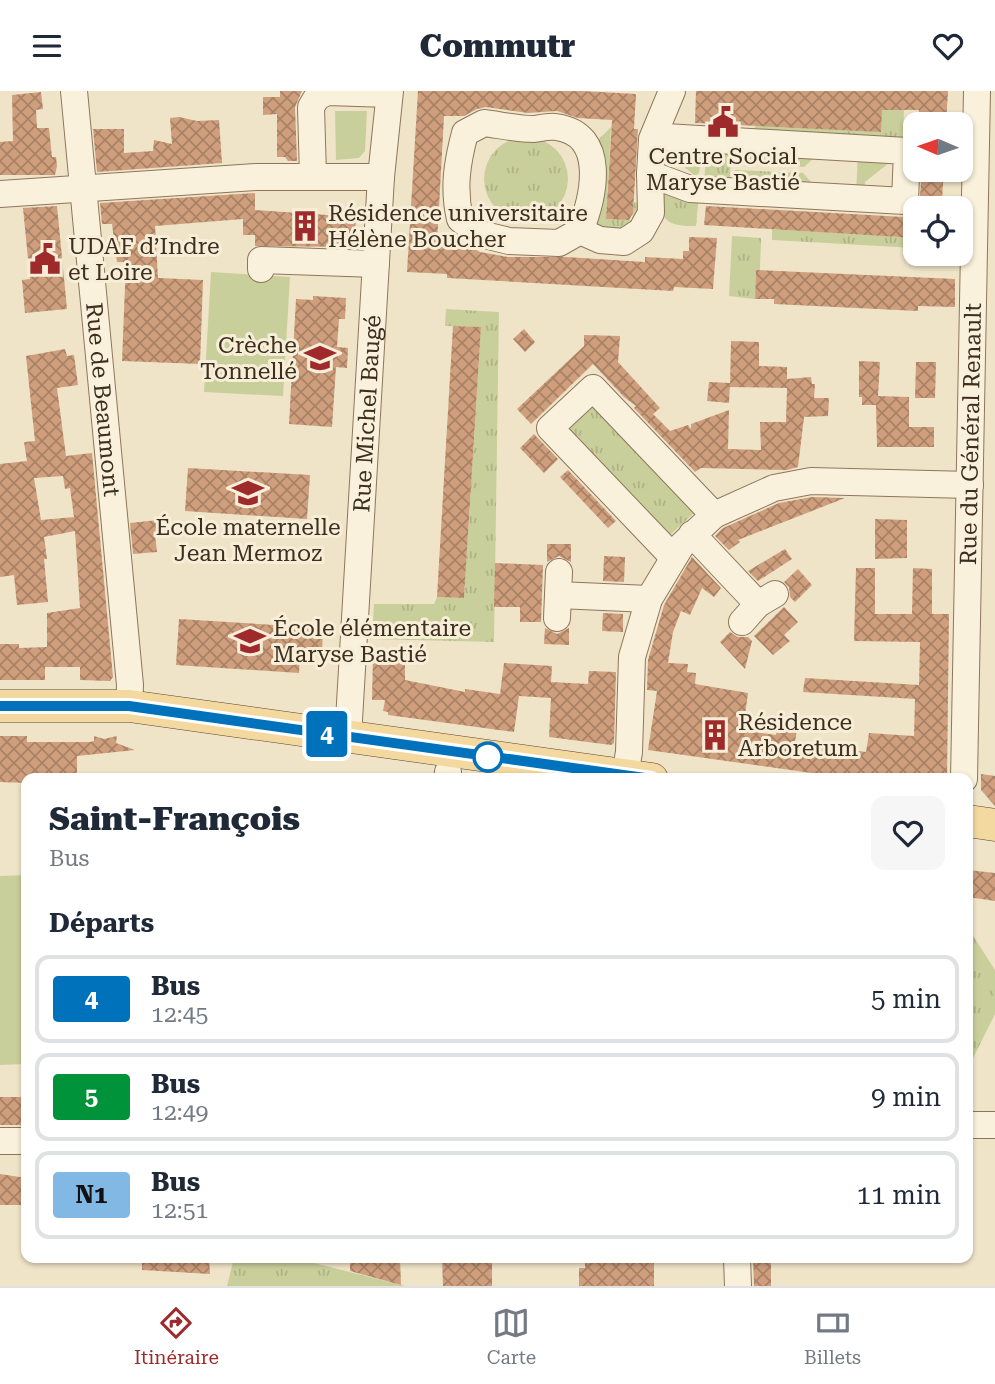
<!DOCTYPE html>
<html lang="fr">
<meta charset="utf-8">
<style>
:root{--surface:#fff;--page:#f6f6f7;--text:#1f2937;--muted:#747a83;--line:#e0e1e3;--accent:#9e2a2b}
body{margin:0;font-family:"Roboto Serif",serif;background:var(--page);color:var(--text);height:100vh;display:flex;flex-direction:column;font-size:26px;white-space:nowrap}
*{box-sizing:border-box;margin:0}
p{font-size:23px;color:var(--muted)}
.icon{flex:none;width:38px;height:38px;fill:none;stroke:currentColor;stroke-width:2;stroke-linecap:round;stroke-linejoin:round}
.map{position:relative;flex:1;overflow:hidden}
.details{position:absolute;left:21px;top:682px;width:952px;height:490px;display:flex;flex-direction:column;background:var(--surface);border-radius:14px;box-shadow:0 2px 5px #0004}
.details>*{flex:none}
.badge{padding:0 14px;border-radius:5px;font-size:24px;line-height:46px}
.needle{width:46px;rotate:272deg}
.tools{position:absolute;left:903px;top:21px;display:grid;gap:14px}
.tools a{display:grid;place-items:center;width:70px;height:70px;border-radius:14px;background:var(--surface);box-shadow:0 2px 5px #0004;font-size:35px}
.map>.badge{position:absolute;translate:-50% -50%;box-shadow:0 0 0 4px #fff}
h2{padding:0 28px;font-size:26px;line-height:63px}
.round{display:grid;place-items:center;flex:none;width:74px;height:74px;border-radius:14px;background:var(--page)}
.headline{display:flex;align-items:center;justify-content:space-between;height:119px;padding:0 28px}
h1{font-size:33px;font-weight:800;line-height:52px}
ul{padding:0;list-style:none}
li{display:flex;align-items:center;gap:21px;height:88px;margin:0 14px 10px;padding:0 14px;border:4px solid var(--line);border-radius:14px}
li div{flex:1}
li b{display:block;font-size:26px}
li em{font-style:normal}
li .badge{min-width:77px;font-weight:700;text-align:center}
header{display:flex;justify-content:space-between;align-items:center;height:91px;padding:0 28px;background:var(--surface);font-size:32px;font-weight:800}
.dock{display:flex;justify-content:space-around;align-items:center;height:98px;border-top:2px solid var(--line);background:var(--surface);font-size:19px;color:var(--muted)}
.dock a{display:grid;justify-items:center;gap:4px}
.dock .current{color:var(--accent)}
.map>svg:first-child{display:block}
</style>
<header><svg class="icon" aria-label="menu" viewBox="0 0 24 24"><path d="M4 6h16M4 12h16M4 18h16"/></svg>Commutr<svg class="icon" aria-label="heart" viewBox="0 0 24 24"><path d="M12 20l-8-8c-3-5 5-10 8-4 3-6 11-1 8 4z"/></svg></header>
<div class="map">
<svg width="995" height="1195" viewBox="0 0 995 1195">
<defs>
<pattern id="grass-tufts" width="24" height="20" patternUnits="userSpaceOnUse" patternTransform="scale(1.75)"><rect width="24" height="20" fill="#c9cf9b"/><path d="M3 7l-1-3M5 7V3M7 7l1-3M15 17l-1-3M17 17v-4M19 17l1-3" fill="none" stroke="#aeb285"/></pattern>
<pattern id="building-cross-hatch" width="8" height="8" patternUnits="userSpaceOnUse" patternTransform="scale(1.75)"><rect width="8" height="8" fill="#cf9f7d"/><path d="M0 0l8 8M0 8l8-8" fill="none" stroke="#a98266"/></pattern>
</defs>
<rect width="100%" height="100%" fill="#f0e4c8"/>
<!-- grass -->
<path fill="url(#grass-tufts)" d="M 905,0 L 902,57 L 755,48 L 755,34 L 882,19 Z
M 611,36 L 606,128 L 632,129 L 634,111 L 642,112 L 643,126 L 604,146 L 591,126 L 597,50 Z
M484 88a42 42 0 1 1 84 0a42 42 0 1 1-84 0Z
M 737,54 L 814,67 L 804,76 L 736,72 Z
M 696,56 L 701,69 L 699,82 L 695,85 L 665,59 Z
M 731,56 L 730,91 L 704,90 L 706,67 L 702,58 Z
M 858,62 L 899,64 L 865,91 L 864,102 L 856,102 Z
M 735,79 L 803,82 L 812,92 L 734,91 Z
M 656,93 L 699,104 L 696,135 C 660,136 660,124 656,93 Z
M 772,138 L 915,147 L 915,157 L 772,149 Z
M 732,145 L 761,147 L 760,179 L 756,179 L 755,208 L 729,205 Z
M 446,218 L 499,221 L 494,551 L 372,548 L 374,513 L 434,513 L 437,506 L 464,507 L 481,236 L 445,235 Z
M 594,311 L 695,421 L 669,445 L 565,337 Z
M 968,840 L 970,840 L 995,879 L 995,923 L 972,969 L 968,969 Z
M 234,1167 L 283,1167 L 314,1172 L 405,1195 L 227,1195 Z"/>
<!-- garden -->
<path fill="#c9cf9b" d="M 335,20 L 367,20 L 365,60 L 359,67 L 336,69 Z
M 211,181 L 290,186 L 283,305 L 204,301 Z
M 423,521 L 466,523 L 465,534 L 422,532 Z
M 26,784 L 26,973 L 0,974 L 0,785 Z"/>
<!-- building -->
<path fill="url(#building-cross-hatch)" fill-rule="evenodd" d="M 280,0 L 302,0 L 295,16 L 297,70 L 288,70 L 285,66 L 277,66 L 277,23 L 263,24 L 263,6 L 280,6 Z
M 418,0 L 582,0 L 636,3 L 634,38 L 638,38 L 633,122 L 629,129 L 606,128 L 612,29 L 578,27 L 557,20 L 528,22 L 486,16 L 477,18 L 464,25 L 444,25 L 437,153 L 471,156 L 480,161 L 508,166 L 566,166 L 645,171 L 645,166 L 683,168 L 683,160 L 689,160 L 689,146 L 717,147 L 713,198 L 674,196 L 673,200 L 447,187 L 447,183 L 407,181 Z
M 696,0 L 948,0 L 946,33 L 918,33 L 919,19 L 882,19 L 881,41 L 695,32 Z
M 41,1 L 43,18 L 36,19 L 37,37 L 49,37 L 52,66 L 56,66 L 57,75 L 55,84 L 0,84 L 0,51 L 13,50 L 12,4 Z
M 179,26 L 197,30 L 219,29 L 222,72 L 97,81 L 93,38 L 124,38 L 124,62 L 153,60 L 154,49 L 172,53 L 170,27 Z
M 922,79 L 944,79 L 942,109 L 929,108 L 928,117 L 919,117 Z
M 255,102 L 255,119 L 356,126 L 354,156 L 255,155 L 255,144 L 243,144 L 243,128 L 155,135 L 158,187 L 203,189 L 200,273 L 122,270 L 126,171 L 117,171 L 112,133 L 102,133 L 100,112 Z
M 57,115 L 67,218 L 25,222 L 22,189 L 30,188 L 23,117 Z
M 706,115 L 904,126 L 915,121 L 915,147 L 704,134 Z
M 756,179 L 955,188 L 955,216 L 918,215 L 918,220 L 774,213 L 774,208 L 755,208 Z
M 313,205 L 346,207 L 345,228 L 339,228 L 337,256 L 348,257 L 347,277 L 336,276 L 332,336 L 289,333 L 296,208 L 313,209 Z
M 453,235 L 481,236 L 464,507 L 437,506 Z
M 524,238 L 535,251 L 525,261 L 513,248 Z
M 584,244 L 620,245 L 618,271 L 660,317 L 653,323 L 670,340 L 688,334 L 691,338 L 691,333 L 729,319 L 728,358 L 761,359 L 760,331 L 786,331 L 787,297 L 730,296 L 731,250 L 759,251 L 759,275 L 787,276 L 787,288 L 811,286 L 812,293 L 815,293 L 814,307 L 829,307 L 828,325 L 804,326 L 798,376 L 787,379 L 701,377 L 695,381 L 634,317 L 636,315 L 624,306 L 593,273 L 531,333 L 517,318 L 584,255 Z
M 65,258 L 67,265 L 74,264 L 78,294 L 57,297 L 66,365 L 92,362 L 113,586 L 110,590 L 80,589 L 80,576 L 45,576 L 45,589 L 0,589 L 0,553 L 19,553 L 19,557 L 47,556 L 47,522 L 80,517 L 75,440 L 44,446 L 47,468 L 44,468 L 48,511 L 17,514 L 14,484 L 0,486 L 0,373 L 27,370 L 24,351 L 35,350 L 26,265 ZM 63,385 L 65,398 L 70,397 L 74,426 L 41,429 L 34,387 Z
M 859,270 L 880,271 L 878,305 L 909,306 L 909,336 L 934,336 L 934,356 L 877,356 L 876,314 L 862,314 L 862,306 L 859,306 Z
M 916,271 L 936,271 L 935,307 L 915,307 Z
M 709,291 L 730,292 L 729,312 L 707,310 Z
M 534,343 L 558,368 L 544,382 L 520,357 Z
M 188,377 L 310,384 L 307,428 L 185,420 Z
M 568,379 L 616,430 L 608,437 L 560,386 Z
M 812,406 L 845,407 L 738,449 L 740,451 L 729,459 L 715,445 L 723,437 L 779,412 Z
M 875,428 L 907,429 L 907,467 L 875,468 Z
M 158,429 L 159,443 L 155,444 L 157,461 L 133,463 L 130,432 Z
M 547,453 L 571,453 L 571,471 L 559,465 L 547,471 Z
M 785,458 L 792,468 L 758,490 L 748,480 Z
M 604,465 L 625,466 L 624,491 L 603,490 Z
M 692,466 L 721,497 L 714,506 L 702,497 L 690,524 L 681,520 L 673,541 L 668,572 L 688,573 L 687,581 L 696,582 L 695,593 L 748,602 L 743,639 L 776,644 L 777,635 L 797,638 L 795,651 L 866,661 L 869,642 L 914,645 L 915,608 L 803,601 L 805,587 L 919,594 L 920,551 L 854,550 L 856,477 L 875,477 L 875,523 L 912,523 L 913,477 L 932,478 L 932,523 L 949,523 L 947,688 L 855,688 L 648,659 L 657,600 L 647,599 L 648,569 L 664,514 Z
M 495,472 L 543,474 L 541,531 L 520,531 L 520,516 L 494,516 Z
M 798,478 L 812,494 L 795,511 L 790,506 L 789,496 L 784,491 Z
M 784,516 L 798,531 L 784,544 L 790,550 L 773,564 L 754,545 Z
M 603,522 L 623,523 L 623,541 L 602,540 Z
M 179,528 L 323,537 L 322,564 L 300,563 L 299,582 L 176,574 Z
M 545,537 L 557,543 L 569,537 L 569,554 L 544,553 Z
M 730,541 L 738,546 L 748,546 L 752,550 L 745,578 L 720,551 Z
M 405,563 L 405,589 L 465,601 L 465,598 L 500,603 L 504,572 L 552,575 L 551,591 L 588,593 L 589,580 L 616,581 L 614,652 L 611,654 L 549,646 L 551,607 L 519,605 L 514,641 L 388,624 L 388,621 L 383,620 L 385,609 L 372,609 L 373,564 Z
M 0,645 L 27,645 L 27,651 L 90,651 L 94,650 L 94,645 L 104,648 L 117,645 L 116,652 L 135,659 L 77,665 L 77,687 L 26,688 L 26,692 L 0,691 Z
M 981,683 L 995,685 L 995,715 L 981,699 Z
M 968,779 L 995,782 L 995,810 L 968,806 Z
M 0,1006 L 26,1006 L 26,1034 L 0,1034 Z
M 0,1083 L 26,1087 L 26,1114 L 0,1114 Z
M 142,1167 L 209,1167 L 210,1183 L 142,1179 Z
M 350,1167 L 400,1167 L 401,1194 L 350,1180 Z
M 442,1167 L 492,1167 L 492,1195 L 443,1195 Z
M 585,1167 L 654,1167 L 654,1195 L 579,1195 L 579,1177 L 585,1177 Z
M 753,1167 L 771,1167 L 771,1195 L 754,1195 Z"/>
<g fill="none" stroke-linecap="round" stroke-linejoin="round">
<defs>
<g id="minor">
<path id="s1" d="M 74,0 L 130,594 L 129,615"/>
<path d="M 484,32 C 500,34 517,38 534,38 C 541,37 549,35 556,36 C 608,43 594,105 580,140 L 559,152 L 509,150 L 480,143 L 460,128 C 453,97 457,72 465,42 Z"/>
<path d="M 650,83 L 690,98 L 905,110 L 907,60 L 665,46 L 656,40"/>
<path d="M 313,85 L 311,16 L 317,6 L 327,1 L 389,3"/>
<path d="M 0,103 L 256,86 L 381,86"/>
<path d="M 580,140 L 600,149 L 624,151 L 641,140 L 651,122 L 650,83 L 652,48 L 672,0"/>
<path d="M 261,178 L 261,169 L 376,173"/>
<path d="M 692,443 L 758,513"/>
<path d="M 673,466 L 550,337 L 593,297 L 714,424"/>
<path d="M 558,504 L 649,508"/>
<path d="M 557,527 L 559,481"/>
<path d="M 742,531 L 758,513 L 775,503"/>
<path id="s2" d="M 348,646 L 381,86 L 390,0"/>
<path d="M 625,684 L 629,661 L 632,566 L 649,508 L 681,455 L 714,424 L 774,397 L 811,390 L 970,394"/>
<path d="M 447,688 L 448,681"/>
<path id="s3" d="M 964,688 L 977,0"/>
<path d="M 968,1034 L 995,1034"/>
<path d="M 0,1050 L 26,1050"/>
<path d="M 737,1167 L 738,1195"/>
</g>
<path id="major" d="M 0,615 L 129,615 L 652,688
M 968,730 L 995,734"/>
</defs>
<!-- minor casing -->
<use href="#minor" stroke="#8d765c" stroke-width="28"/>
<!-- major casing -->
<use href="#major" stroke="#5b4430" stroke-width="33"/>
<!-- minor -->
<use href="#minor" stroke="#faf1dc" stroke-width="26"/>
<!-- major -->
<use href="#major" stroke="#f3d9a0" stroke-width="32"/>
</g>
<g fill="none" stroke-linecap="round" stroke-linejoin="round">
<defs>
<path id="line" d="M 0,615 L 129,615 L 652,688"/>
</defs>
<!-- line casing -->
<use href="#line" stroke="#fff" stroke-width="16"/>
<!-- line -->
<use href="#line" stroke="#0072bc" stroke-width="10"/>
</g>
<!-- icons -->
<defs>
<symbol id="civic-bare" viewBox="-9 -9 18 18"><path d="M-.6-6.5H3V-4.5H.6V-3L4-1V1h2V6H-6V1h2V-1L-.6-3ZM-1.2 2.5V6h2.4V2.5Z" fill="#9e2a2b" stroke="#f7eed8" stroke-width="2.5" paint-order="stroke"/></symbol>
<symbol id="building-bare" viewBox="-9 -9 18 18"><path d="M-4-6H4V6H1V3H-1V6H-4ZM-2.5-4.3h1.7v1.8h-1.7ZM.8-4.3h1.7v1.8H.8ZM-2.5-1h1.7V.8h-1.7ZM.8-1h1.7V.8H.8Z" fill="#9e2a2b" stroke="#f7eed8" stroke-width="2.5" paint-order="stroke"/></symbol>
<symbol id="school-bare" viewBox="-9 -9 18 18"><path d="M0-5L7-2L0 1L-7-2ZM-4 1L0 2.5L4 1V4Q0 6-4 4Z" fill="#9e2a2b" stroke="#f7eed8" stroke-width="2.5" paint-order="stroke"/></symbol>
</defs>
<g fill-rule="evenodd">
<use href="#civic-bare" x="701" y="9" width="44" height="44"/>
<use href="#building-bare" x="283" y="113" width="44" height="44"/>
<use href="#civic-bare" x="23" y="146" width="44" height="44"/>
<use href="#school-bare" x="298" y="245" width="44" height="44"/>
<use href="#school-bare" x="226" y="380" width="44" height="44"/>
<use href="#school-bare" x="228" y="528" width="44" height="44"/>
<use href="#building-bare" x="693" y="622" width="44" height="44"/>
</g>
<!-- markers -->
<circle fill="#fff" stroke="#0072bc" stroke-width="3.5" cx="488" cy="666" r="14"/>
<g text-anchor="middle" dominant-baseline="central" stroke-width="6" stroke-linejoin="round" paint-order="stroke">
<!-- poi labels -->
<g font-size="23" fill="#3d2e20" stroke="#f7eed8" text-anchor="start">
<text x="723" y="65" text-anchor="middle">Centre Social<tspan x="723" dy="26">Maryse Bastié</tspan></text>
<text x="328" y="122">Résidence universitaire<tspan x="328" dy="26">Hélène Boucher</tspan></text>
<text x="68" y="155">UDAF d’Indre<tspan x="68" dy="26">et Loire</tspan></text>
<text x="297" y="254" text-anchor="end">Crèche<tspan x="297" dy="26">Tonnellé</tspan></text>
<text x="248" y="436" text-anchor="middle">École maternelle<tspan x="248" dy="26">Jean Mermoz</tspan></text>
<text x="273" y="537">École élémentaire<tspan x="273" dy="26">Maryse Bastié</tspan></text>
<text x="738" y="631">Résidence<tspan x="738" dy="26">Arboretum</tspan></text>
</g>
<!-- street labels -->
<g font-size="23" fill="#3d2e20" stroke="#f7eed8">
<text stroke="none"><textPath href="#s1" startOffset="310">Rue de Beaumont</textPath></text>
<text stroke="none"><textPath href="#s2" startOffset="324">Rue Michel Baugé</textPath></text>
<text stroke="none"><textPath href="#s3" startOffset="345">Rue du Général Renault</textPath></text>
</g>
</g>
</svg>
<div class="tools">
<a><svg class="needle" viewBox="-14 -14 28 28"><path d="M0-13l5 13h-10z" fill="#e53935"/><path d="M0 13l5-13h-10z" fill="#747a83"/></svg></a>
<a><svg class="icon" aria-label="locate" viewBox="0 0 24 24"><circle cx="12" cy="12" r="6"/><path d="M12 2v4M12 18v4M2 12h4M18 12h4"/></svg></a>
</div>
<b class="badge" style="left:327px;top:643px;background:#0072bc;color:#fff">4</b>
<section class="details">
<div class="headline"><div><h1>Saint-François</h1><p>Bus</p></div><a class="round"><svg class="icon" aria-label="heart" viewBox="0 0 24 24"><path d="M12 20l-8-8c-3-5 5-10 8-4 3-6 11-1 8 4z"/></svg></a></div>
<h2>Départs</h2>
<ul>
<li><span class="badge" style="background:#0072bc;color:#fff">4</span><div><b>Bus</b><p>12:45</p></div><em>5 min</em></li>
<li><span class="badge" style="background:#00933a;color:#fff">5</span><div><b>Bus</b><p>12:49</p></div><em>9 min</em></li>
<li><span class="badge" style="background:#81b8e4;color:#111">N1</span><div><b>Bus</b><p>12:51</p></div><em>11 min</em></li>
</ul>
</section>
</div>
<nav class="dock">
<a class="current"><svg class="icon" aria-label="directions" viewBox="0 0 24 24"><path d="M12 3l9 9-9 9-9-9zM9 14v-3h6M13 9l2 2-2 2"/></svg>Itinéraire</a>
<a><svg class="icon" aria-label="map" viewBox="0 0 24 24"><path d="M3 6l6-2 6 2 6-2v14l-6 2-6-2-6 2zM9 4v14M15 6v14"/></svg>Carte</a>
<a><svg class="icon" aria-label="tickets" viewBox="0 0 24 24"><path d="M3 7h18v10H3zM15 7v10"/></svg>Billets</a>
</nav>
